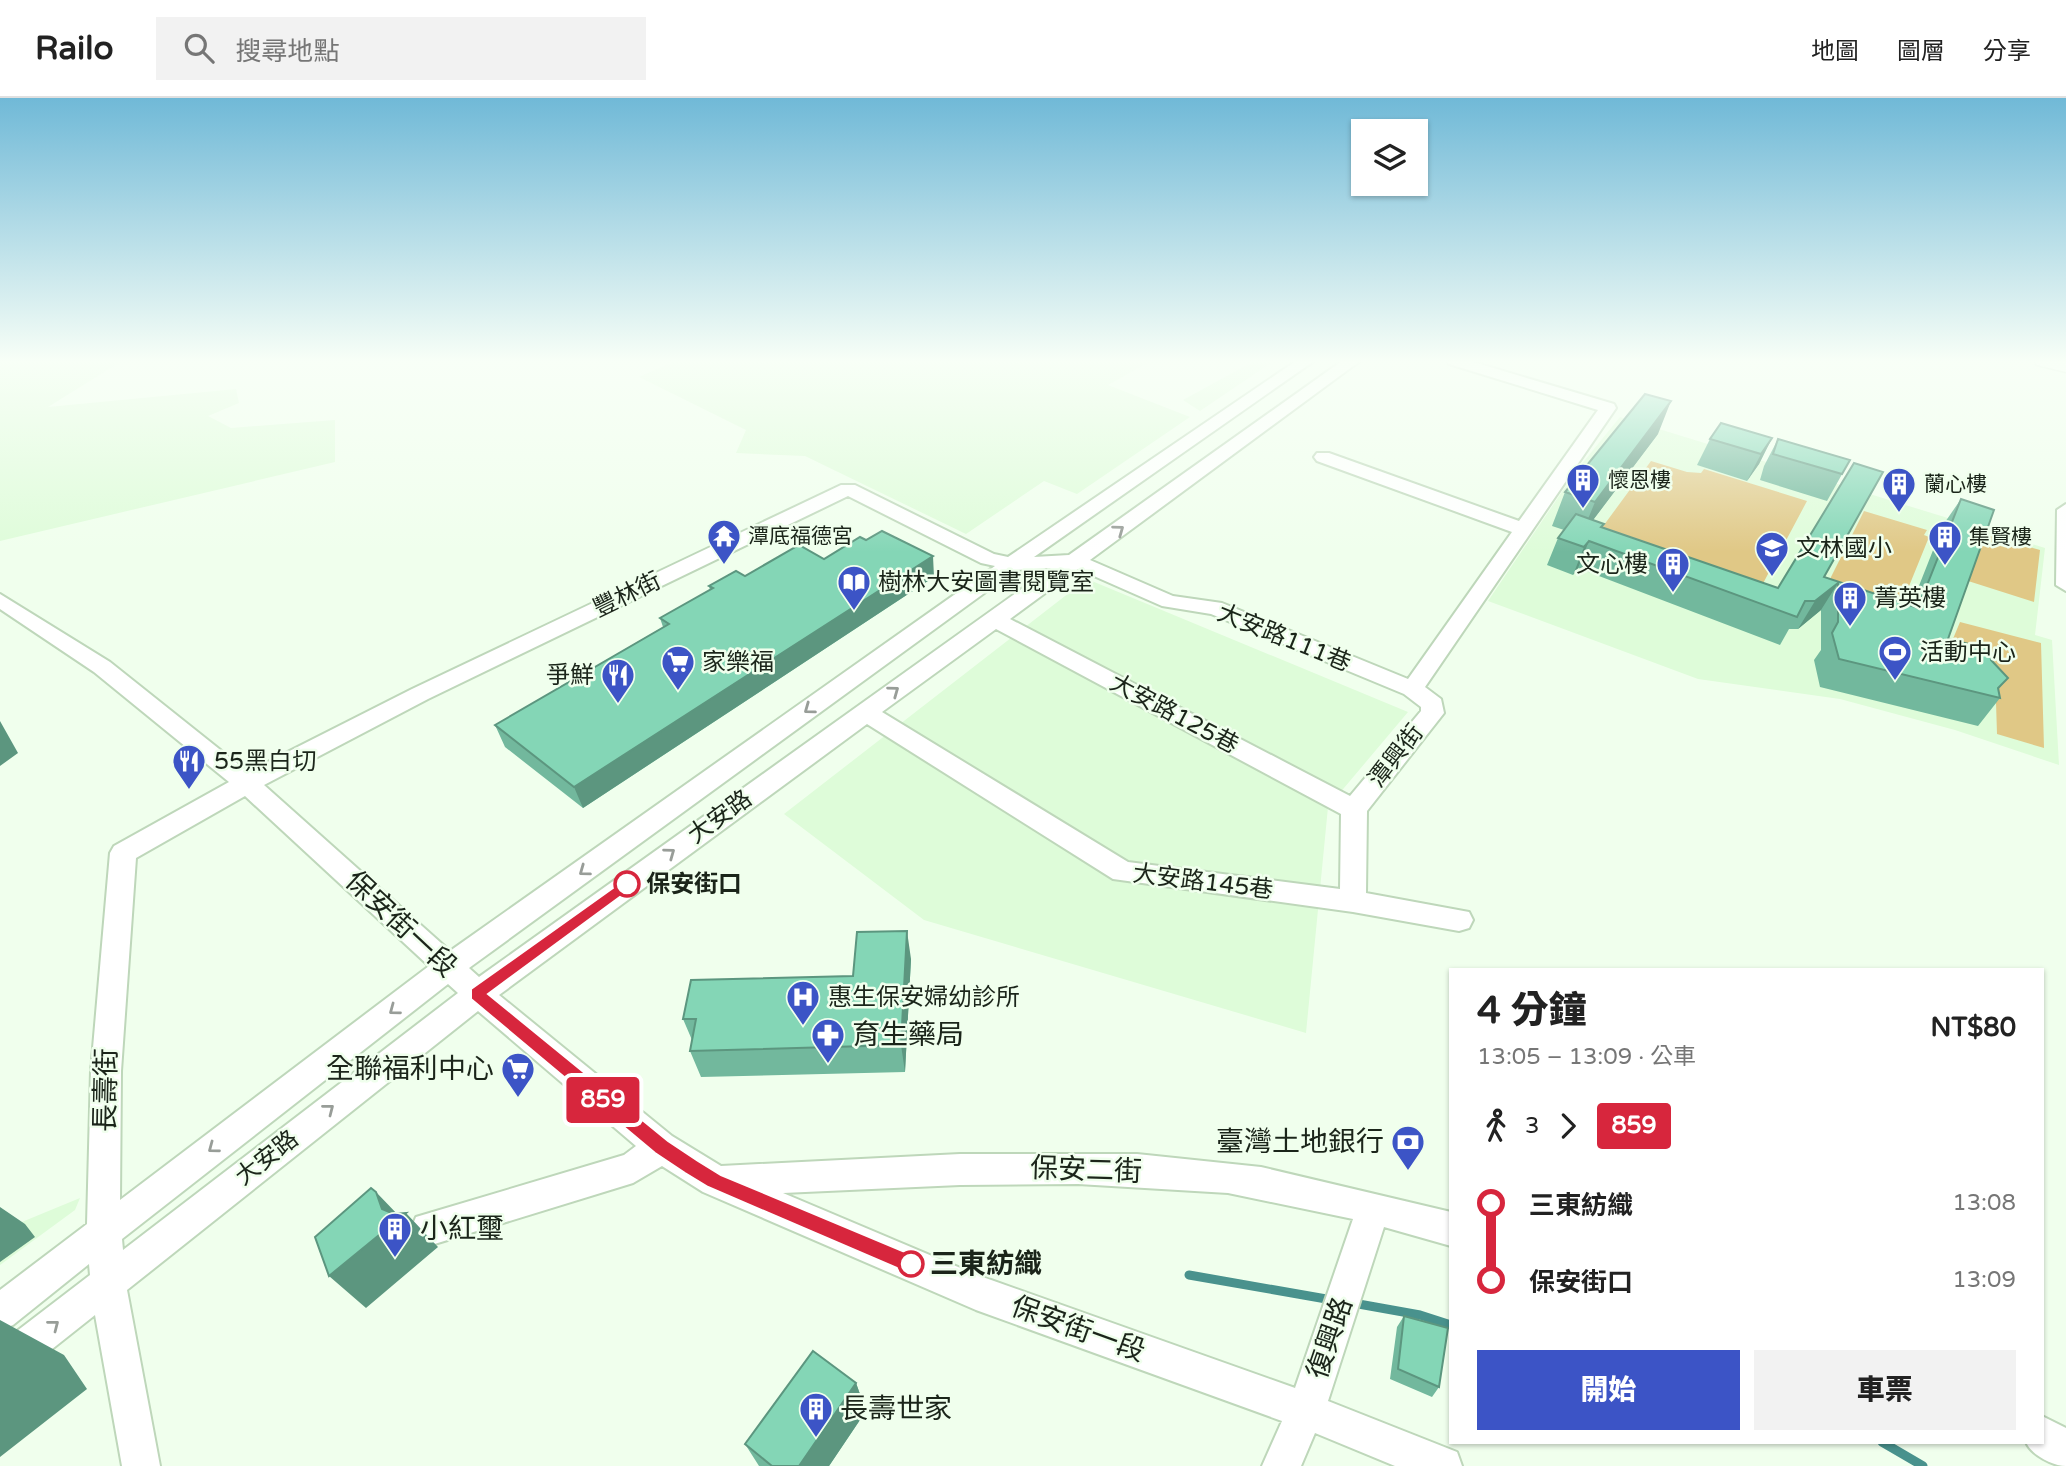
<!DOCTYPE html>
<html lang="zh-TW">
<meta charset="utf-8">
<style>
:root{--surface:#fff;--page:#f2f2f2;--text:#222;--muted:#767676;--line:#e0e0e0;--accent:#3c54c6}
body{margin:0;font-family:"Varela Round","Noto Sans TC",sans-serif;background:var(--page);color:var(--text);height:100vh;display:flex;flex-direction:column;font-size:26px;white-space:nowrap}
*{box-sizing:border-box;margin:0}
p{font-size:23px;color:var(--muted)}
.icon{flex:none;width:38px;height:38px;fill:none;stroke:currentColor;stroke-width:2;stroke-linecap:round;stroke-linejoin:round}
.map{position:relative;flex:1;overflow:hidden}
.panel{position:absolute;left:1449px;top:870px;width:595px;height:476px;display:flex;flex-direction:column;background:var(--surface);border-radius:0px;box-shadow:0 2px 5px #0004}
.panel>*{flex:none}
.badge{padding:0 14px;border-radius:5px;font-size:24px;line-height:46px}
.tools{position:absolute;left:1351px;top:21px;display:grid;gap:14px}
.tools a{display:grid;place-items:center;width:77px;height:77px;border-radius:0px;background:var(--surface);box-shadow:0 2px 5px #0004;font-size:35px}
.map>.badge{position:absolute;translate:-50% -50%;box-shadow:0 0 0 4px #fff}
.legs{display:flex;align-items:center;gap:10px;height:77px;padding:0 28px;font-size:23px}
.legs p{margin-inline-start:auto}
.overview{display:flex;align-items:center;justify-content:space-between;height:119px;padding:0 28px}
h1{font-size:38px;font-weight:800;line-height:52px}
.cta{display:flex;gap:14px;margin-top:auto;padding:14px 28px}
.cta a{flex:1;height:80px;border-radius:0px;background:var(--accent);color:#fff;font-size:28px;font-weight:800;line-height:80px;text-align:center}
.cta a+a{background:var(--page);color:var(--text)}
ul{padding:0 28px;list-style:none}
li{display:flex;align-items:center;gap:24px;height:77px;font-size:26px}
li i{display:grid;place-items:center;width:10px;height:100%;margin:0 9px;background:currentColor}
li i::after{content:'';width:18px;height:18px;margin:-9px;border:5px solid;border-radius:50%;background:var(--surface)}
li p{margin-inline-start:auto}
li:first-child i{background:linear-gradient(#0000 50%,currentColor 0)}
li:last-child i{background:linear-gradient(currentColor 50%,#0000 0)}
header{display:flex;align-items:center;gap:42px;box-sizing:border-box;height:98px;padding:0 35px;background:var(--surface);border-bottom:2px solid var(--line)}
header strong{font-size:33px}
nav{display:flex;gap:38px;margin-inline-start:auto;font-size:24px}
.search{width:490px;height:63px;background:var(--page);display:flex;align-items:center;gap:18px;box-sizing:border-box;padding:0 24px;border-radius:0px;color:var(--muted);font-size:26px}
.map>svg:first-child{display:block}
</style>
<header>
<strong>Railo</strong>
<div class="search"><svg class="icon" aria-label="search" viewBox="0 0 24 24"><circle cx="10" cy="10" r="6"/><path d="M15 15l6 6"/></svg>搜尋地點</div>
<nav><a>地圖</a><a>圖層</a><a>分享</a></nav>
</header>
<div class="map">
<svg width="2066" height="1368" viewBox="0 0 2066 1368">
<rect width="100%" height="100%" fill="#f0ffed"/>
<!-- built -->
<path fill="#defcd9" d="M 0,263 L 122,263 L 48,309 L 236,291 L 239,305 L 208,318 L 231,330 L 335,322 L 335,364 L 0,443 Z
M 675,263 L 1151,263 L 1108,287 L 1190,319 L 1077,396 L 1044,383 L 966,436 L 805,358 L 736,355 L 746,332 L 639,279 Z
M 1254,263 L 1274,263 L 1200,313 L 1183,302 Z
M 1620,319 L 2045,450 L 2035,537 L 2052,542 L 2059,667 L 1955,632 L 1840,601 L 1698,581 L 1488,503 L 1576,373 Z
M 1087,481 L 1408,614 L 1328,709 L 1306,935 L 924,822 L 784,716 Z
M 80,1100 L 75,1112 L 0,1167 L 0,1133 Z"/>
<!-- green -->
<path fill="#e0c886" d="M 1651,363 L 1687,374 L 1701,375 L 1704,371 L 1807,403 L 1751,508 L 1593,442 Z
M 1864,413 L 1927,432 L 1924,437 L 1929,439 L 1892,530 L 1818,505 Z
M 1982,435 L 2040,452 L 2034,504 L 1965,482 Z
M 1960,524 L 2041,545 L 2044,650 L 1997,636 L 1995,573 L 1945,560 Z"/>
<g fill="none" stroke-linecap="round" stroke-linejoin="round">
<!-- stream -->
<path stroke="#49928d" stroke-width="9" d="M 1189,1177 L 1332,1202
M 1353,1205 L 1420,1217 L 1451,1227
M 1882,1344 L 1923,1368"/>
<defs>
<path id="minor" d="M 1296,263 L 1314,263 L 1034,459 L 1069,457 L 1342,263 L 1360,263 L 1090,462 L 1173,498 L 1222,505 L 1408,581 L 1512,434 L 1317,363 L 1314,359 L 1317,355 L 1329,355 L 1519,423 L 1598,312 L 1449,266 L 1447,263 L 1470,263 L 1614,306 L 1616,310 L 1425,589 L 1441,601 L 1444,615 L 1367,713 L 1366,795 L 1469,814 L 1473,822 L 1469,830 L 1459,833 L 1353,814 L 1113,781 L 867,626 L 499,897 L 672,1038 L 721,1068 L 960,1056 L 1137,1056 L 1261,1069 L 1451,1114 L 1451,1148 L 1384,1129 L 1328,1303 L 1457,1354 L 1462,1368 L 1395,1368 L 1315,1335 L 1301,1368 L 1262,1368 L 1282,1323 L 976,1212 L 703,1094 L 662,1068 L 633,1085 L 428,1148 L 416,1143 L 411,1131 L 416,1119 L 624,1057 L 636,1048 L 478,913 L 127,1192 L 160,1368 L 122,1368 L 95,1217 L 13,1282 L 0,1287 L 0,1246 L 90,1177 L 89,1166 L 13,1227 L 0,1232 L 0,1192 L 87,1126 L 91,973 L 110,755 L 114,748 L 229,684 L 94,574 L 0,511 L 0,496 L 110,564 L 248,674 L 412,591 L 841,387 L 855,387 L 994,456 L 1008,459 ZM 848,398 L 981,465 L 995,468 L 450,853 L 264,687 L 428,601 ZM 1051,470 L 479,879 L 469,870 L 1016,472 ZM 1078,471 L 1162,508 L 1211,516 L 1404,596 L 1421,609 L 1421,613 L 1350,698 L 1010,521 ZM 996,531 L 1341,716 L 1340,791 L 1128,764 L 882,614 ZM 245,698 L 429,868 L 120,1102 L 121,973 L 136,760 ZM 448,886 L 458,895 L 123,1152 L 122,1141 ZM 1078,1086 L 1228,1095 L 1353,1121 L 1295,1290 L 977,1177 L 783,1095 L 960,1087 Z
M 2066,406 L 2066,493 L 2056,487 L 2057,412 Z
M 2042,1318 L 2066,1330 L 2066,1368 C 2053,1368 2031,1357 2026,1344 L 2042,1344 Z"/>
<path id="major" d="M 2034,263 L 2066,263 L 2066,274 L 2037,267 Z"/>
</defs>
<!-- minor casing -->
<use href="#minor" stroke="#bed7ba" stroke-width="4"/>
<!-- major casing -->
<use href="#major" stroke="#bed7ba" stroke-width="3"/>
<!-- minor -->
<use href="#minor" fill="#fff" fill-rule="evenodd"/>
<!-- major -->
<use href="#major" fill="#fff" fill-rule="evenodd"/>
</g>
<!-- wall -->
<path fill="#72b89d" d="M 1658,336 L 1593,422 L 1604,426 L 1602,430 L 1778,490 L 1824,479 L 1911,508 L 1943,427 L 1961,401 L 1948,541 L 1991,562 L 2008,580 L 1998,592 L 2000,600 L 1978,628 L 1820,589 L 1814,562 L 1821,552 L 1821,512 L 1798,531 L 1789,531 L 1780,547 L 1578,470 L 1573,477 L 1547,467 L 1558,440 L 1564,432 L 1552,428 L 1565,394 Z
M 1772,340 L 1759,366 L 1747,383 L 1697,367 L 1710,341 Z
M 1778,341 L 1850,362 L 1827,403 L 1760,382 L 1764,368 Z
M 824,461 L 934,479 L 583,710 L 505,649 L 495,627 L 663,529 L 660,520 L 710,492 L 709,488 L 745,478 Z
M 911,861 L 905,974 L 701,979 L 690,953 L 692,942 L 683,921 L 853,878 Z
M 1404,1218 L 1439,1289 L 1432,1299 L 1390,1281 L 1397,1229 Z
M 856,1285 L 866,1313 L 829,1368 L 759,1368 L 745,1346 Z"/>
<!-- shaded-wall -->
<path fill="#5c967f" d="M 1671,303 L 1658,336 L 1581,438 L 1595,404 Z
M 1772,340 L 1759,366 L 1747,383 L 1761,356 Z
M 1589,443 L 1578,470 L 1573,477 L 1584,449 Z
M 933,458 L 934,479 L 583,710 L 574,689 Z
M 1838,485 L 1821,512 L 1798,531 L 1815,503 Z
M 0,623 L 18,655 L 0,668 Z
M 907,833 L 911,861 L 905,974 L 901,947 Z
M 376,1094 L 400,1119 L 406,1115 L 438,1149 L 366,1210 L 329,1178 L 382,1111 Z
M 0,1109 L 25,1126 L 35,1139 L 0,1164 Z
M 0,1222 L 64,1257 L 87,1291 L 0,1359 Z
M 856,1285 L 866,1313 L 829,1368 L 799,1368 Z"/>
<!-- building -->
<path fill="#84d6b6" stroke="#5c967f" stroke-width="2" d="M 1645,296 L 1671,303 L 1595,404 L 1565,394 Z
M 1721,325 L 1772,340 L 1761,356 L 1710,341 Z
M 1778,341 L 1850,362 L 1842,376 L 1773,356 Z
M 1854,365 L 1883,374 L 1824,479 L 1918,510 L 1961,401 L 1994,412 L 1948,541 L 1990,551 L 1991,562 L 2008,580 L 1998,590 L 2000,600 L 1839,561 L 1832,535 L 1838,524 L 1838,485 L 1815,503 L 1805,503 L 1797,519 L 1589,443 L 1584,449 L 1558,440 L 1576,416 L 1604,426 L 1601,429 L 1778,490 Z
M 882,433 L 933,458 L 574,689 L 495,627 L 669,526 L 660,520 L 713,490 L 709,488 L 736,473 L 745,478 L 799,447 L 824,461 L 860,439 L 866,442 Z
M 907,833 L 901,947 L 690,953 L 696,921 L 683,921 L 691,882 L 853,878 L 857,834 Z
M 371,1090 L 376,1094 L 382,1111 L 394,1116 L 406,1115 L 329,1178 L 315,1139 Z
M 1404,1218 L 1448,1230 L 1439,1289 L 1398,1271 Z
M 813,1253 L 856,1285 L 799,1368 L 772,1368 L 745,1346 Z"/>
<!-- one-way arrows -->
<defs><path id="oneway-chevron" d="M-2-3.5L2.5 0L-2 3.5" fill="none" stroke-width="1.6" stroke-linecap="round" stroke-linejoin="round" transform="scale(1.75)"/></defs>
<g stroke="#989d98">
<use href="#oneway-chevron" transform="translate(1119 432) rotate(-36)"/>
<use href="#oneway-chevron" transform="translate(894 593) rotate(-36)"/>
<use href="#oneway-chevron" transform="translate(809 611) rotate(144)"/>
<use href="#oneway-chevron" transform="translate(670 755) rotate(-36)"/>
<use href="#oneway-chevron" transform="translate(584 773) rotate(144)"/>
<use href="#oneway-chevron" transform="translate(394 912) rotate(143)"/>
<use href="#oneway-chevron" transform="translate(329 1011) rotate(-38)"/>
<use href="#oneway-chevron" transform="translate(213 1050) rotate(143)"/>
<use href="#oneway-chevron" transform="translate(54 1227) rotate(-38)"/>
</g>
<!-- sky -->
<linearGradient id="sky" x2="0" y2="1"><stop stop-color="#70b9d7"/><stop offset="0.58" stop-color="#f8fff7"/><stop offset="1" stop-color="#f8fff7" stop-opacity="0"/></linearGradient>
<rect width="2066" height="454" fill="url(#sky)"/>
<!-- line-1 -->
<path fill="#d7263d" stroke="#fff" stroke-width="2" d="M 627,780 L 632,782 L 632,790 L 488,896 L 668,1043 L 698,1063 L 721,1077 L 917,1159 L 920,1166 L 917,1173 L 911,1176 L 708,1089 L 685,1075 L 655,1055 L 471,901 L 471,891 Z"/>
<!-- icons -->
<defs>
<symbol id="building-pin" viewBox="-11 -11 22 30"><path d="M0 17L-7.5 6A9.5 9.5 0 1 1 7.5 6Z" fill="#3c54c6" stroke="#f0ffed"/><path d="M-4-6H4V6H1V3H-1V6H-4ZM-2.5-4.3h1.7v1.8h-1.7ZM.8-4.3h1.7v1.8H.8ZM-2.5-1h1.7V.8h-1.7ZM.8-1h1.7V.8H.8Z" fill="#fff"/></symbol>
<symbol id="temple-pin" viewBox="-11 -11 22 30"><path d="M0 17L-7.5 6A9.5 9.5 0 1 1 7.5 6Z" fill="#3c54c6" stroke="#f0ffed"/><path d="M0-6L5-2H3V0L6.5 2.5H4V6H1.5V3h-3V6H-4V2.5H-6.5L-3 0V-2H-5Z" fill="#fff"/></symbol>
<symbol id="school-pin" viewBox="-11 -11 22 30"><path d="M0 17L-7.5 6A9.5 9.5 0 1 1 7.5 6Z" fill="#3c54c6" stroke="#f0ffed"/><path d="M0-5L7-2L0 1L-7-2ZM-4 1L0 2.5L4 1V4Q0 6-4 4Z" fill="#fff"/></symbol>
<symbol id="library-pin" viewBox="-11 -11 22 30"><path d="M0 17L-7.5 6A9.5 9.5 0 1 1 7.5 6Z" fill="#3c54c6" stroke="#f0ffed"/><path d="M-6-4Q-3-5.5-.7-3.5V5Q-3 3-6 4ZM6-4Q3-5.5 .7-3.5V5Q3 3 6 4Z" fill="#fff"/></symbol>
<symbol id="stadium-pin" viewBox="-11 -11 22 30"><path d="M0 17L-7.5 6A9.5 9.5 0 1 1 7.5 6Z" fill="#3c54c6" stroke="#f0ffed"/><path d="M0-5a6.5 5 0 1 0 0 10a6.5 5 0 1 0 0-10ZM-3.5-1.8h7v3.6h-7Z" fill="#fff"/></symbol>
<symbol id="supermarket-pin" viewBox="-11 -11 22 30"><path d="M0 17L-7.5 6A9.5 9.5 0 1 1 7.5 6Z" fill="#3c54c6" stroke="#f0ffed"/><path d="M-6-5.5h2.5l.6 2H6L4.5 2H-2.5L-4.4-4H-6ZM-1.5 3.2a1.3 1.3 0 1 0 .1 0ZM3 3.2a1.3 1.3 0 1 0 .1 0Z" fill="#fff"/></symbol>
<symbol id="restaurant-pin" viewBox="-11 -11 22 30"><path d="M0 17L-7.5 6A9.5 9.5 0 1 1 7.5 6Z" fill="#3c54c6" stroke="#f0ffed"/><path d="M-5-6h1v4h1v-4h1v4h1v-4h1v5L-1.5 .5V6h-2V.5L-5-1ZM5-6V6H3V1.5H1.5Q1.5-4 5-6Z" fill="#fff"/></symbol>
<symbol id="hospital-pin" viewBox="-11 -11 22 30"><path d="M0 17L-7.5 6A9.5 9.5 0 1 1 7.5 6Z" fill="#3c54c6" stroke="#f0ffed"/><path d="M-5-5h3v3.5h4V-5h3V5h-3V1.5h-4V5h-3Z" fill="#fff"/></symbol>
<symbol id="pharmacy-pin" viewBox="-11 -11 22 30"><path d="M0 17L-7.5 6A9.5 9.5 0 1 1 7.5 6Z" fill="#3c54c6" stroke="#f0ffed"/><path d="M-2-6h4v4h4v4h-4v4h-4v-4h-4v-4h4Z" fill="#fff"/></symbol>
<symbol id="bank-pin" viewBox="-11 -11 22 30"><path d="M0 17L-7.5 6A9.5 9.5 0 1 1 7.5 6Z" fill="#3c54c6" stroke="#f0ffed"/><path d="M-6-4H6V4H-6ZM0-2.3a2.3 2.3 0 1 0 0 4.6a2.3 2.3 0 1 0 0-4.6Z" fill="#fff"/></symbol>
</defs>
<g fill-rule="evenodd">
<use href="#building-pin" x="1564" y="363" width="38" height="52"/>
<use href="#building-pin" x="1880" y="367" width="38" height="52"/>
<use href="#temple-pin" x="705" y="419" width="38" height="52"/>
<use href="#building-pin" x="1926" y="420" width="38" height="52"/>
<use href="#school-pin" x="1753" y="431" width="38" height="52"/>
<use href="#building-pin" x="1654" y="447" width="38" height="52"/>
<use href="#library-pin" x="835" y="465" width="38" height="52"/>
<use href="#building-pin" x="1831" y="481" width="38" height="52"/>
<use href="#stadium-pin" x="1876" y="535" width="38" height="52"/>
<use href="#supermarket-pin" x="659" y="545" width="38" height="52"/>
<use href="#restaurant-pin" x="599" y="558" width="38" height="52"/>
<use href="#restaurant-pin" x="170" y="644" width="38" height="52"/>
<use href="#hospital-pin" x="784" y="880" width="38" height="52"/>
<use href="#pharmacy-pin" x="809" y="918" width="38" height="52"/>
<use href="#supermarket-pin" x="499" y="952" width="38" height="52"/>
<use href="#bank-pin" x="1389" y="1025" width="38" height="52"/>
<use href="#building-pin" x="376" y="1112" width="38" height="52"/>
<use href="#building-pin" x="797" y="1292" width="38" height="52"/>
</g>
<!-- markers -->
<g fill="#fff" stroke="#d7263d" stroke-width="3.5">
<circle cx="627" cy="786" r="12"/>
<circle cx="911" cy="1166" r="12"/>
</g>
<g text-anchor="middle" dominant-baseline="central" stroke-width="5" stroke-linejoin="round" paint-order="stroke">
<!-- far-poi labels -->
<g font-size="21" fill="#1b251a" stroke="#f0ffed" text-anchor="start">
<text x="1608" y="382">懷恩樓</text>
<text x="1924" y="386">蘭心樓</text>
<text x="748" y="438">潭底福德宮</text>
<text x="1969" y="439">集賢樓</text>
</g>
<!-- poi labels -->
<g font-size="24" fill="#1b251a" stroke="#f0ffed" text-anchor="start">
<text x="1796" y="450">文林國小</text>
<text x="1648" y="466" text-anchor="end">文心樓</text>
<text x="878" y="484">樹林大安圖書閱覽室</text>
<text x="1874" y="500">菁英樓</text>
<text x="1920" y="554">活動中心</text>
<text x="702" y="564">家樂福</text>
<text x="594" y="577" text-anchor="end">爭鮮</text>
<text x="214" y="663">55黑白切</text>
<text x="828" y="899">惠生保安婦幼診所</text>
</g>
<!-- street labels -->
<g font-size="24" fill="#1b251a" stroke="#f0ffed">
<text transform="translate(627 497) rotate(-26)">豐林街</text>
<text transform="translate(1284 540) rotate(22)">大安路111巷</text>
<text transform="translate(1174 616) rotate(28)">大安路125巷</text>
<text transform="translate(1396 658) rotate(-52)">潭興街</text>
<text transform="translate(720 719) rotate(-36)">大安路</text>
<text transform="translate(1203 784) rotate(7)">大安路145巷</text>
<text transform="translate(267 1060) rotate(-38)">大安路</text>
</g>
<!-- stop labels -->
<g font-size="24" font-weight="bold" fill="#1b251a" stroke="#f0ffed" text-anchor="start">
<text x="646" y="786">保安街口</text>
</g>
<!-- near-street labels -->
<g font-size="28" fill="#1b251a" stroke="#f0ffed">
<text transform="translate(401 826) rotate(43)">保安街一段</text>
<text transform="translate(106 992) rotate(-89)">長壽街</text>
<text transform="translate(1086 1072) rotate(2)">保安二街</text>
<text transform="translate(1078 1231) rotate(20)">保安街一段</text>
<text transform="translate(1330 1240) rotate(-71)">復興路</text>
</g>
<!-- near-poi labels -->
<g font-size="28" fill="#1b251a" stroke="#f0ffed" text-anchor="start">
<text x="852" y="937">育生藥局</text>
<text x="494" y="971" text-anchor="end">全聯福利中心</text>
<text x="1384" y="1044" text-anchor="end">臺灣土地銀行</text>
<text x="420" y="1131">小紅璽</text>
<text x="840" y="1311">長壽世家</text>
</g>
<!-- near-stop labels -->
<g font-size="28" font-weight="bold" fill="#1b251a" stroke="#f0ffed" text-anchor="start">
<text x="930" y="1166">三東紡織</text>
</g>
</g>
</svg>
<div class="tools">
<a><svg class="icon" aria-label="layers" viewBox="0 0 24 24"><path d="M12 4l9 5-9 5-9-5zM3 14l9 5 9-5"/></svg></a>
</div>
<b class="badge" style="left:603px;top:1002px;background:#d7263d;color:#fff">859</b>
<section class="panel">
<div class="overview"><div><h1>4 分鐘</h1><p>13:05 – 13:09 · 公車</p></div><b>NT$80</b></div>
<div class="legs"><svg class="icon" aria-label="walk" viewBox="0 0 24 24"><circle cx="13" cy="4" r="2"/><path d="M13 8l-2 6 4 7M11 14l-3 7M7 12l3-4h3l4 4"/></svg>3<svg class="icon" aria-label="forward" viewBox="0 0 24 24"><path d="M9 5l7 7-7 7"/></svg><b class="badge" style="background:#d7263d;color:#fff">859</b></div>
<ul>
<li><i style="color:#d7263d"></i><b>三東紡織</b><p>13:08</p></li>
<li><i style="color:#d7263d"></i><b>保安街口</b><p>13:09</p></li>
</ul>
<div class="cta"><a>開始</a><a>車票</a></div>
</section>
</div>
